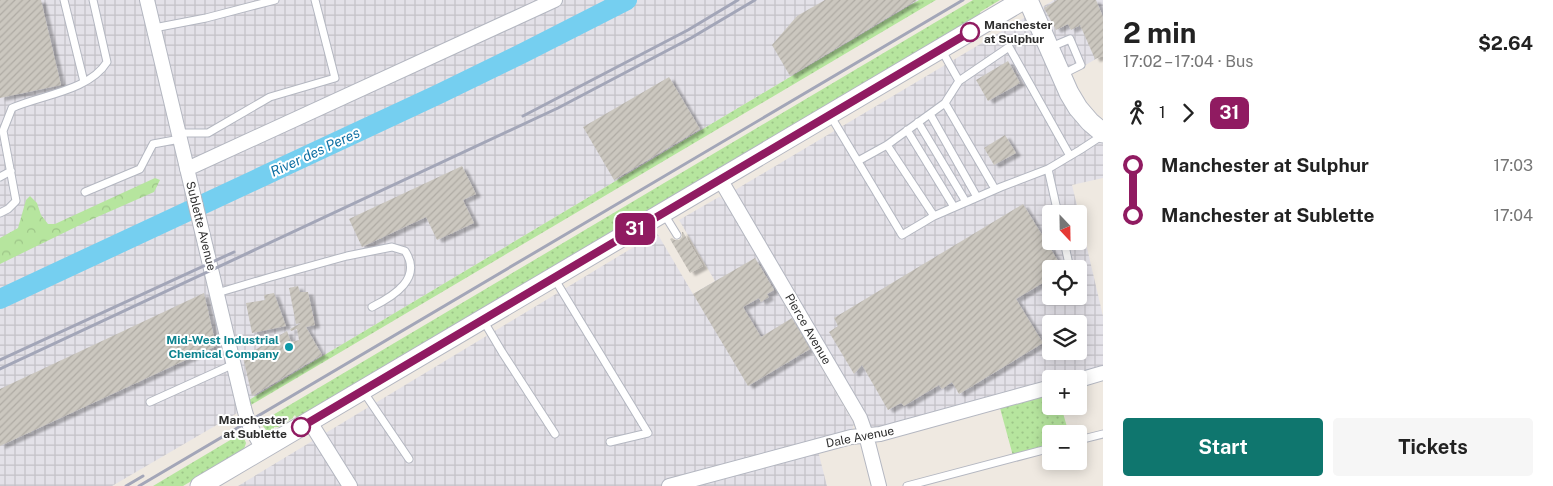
<!DOCTYPE html>
<meta charset="utf-8">
<style>
:root{--surface:#fff;--page:#f6f6f6;--text:#222;--muted:#767676;--accent:#0f766e}
body{margin:0;font-family:"Public Sans",sans-serif;background:var(--page);color:var(--text);height:100vh;display:flex;flex-direction:column;font-size:19px;white-space:nowrap}
*{box-sizing:border-box;margin:0}
p{font-size:16px;color:var(--muted)}
.icon{flex:none;width:28px;height:28px;fill:none;stroke:currentColor;stroke-width:2;stroke-linecap:round;stroke-linejoin:round}
.map{position:relative;flex:1;overflow:hidden}
.drawer{display:flex;flex-direction:column;background:var(--surface);width:450px}
.drawer>*{flex:none}
.badge{padding:0 10px;border-radius:8px;font-size:18px;line-height:32px}
.needle{width:32px;rotate:158deg}
.fabs{position:absolute;left:1042px;top:205px;display:grid;gap:10px}
.fabs a{display:grid;place-items:center;width:45px;height:45px;border-radius:5px;background:var(--surface);box-shadow:0 2px 12px #0003;font-size:25px}
.map>.badge{position:absolute;translate:-50% -50%;box-shadow:0 0 0 2px #fff}
.legs{display:flex;align-items:center;gap:8px;height:55px;padding:0 20px;font-size:16px}
.legs p{margin-inline-start:auto}
.summary{display:flex;align-items:center;justify-content:space-between;height:85px;padding:0 20px}
h1{font-size:28px;font-weight:700;line-height:38px}
.action{display:flex;gap:10px;margin-top:auto;padding:10px 20px}
.action a{flex:1;height:58px;border-radius:5px;background:var(--accent);color:#fff;font-size:20px;font-weight:700;line-height:58px;text-align:center}
.action a+a{background:var(--page);color:var(--text)}
ul{padding:0 20px;list-style:none}
li{display:flex;align-items:center;gap:18px;height:50px;font-size:19px}
li i{display:grid;place-items:center;width:8px;height:100%;margin:0 6px;background:currentColor}
li i::after{content:'';width:12px;height:12px;margin:-6px;border:4px solid;border-radius:50%;background:var(--surface)}
li p{margin-inline-start:auto}
li:first-child i{background:linear-gradient(#0000 50%,currentColor 0)}
li:last-child i{background:linear-gradient(currentColor 50%,#0000 0)}
main{display:flex;flex:1;min-height:0}
.map>svg:first-child{display:block}
</style>
<main>
<div class="map">
<svg width="1103" height="486" viewBox="0 0 1103 486">
<defs>
<pattern id="industrial-grid" width="8" height="8" patternUnits="userSpaceOnUse" patternTransform="scale(1.25)"><rect width="8" height="8" fill="#e3e1e8"/><path d="M0 4h8M4 0v8" fill="none" stroke="#c3c1c7"/></pattern>
<pattern id="grass-dots" width="8" height="8" patternUnits="userSpaceOnUse" patternTransform="scale(1.25)"><rect width="8" height="8" fill="#b6e59e"/><path d="M2 2h.1M6 6h.1" fill="none" stroke="#9dc588" stroke-width="1.8" stroke-linecap="round"/></pattern>
<pattern id="forest-crowns" width="20" height="18" patternUnits="userSpaceOnUse" patternTransform="scale(1.25)"><rect width="20" height="18" fill="#b6e59e"/><path d="M2 6a3 3 0 1 1 6 0M12 15a3 3 0 1 1 6 0" fill="none" stroke="#9dc588"/></pattern>
<pattern id="building-hatch" width="6" height="6" patternUnits="userSpaceOnUse" patternTransform="scale(1.25)"><rect width="6" height="6" fill="#cbc7bf"/><path d="M-1 1l2-2M0 6l6-6M5 7l2-2" fill="none" stroke="#afaba4"/></pattern>
<filter id="shadow"><feDropShadow dx="5" dy="3" stdDeviation="1" flood-color="#0004"/></filter>
</defs>
<rect width="100%" height="100%" fill="#efe9e1"/>
<!-- industrial -->
<path fill="url(#industrial-grid)" fill-rule="evenodd" d="M 0,0 L 919,0 L 249,400 L 251,405 L 112,486 L 0,486 Z
M 1054,0 L 1103,0 L 1103,55 L 1066,76 L 1084,126 L 1103,143 L 1103,178 L 1072,185 L 1079,214 L 1051,214 L 1051,241 L 1079,241 L 1079,214 L 1103,316 L 1103,368 L 1063,379 L 1051,379 L 1051,382 L 875,429 L 871,426 L 735,190 ZM 1051,269 L 1079,269 L 1079,296 L 1051,296 ZM 1051,324 L 1079,324 L 1079,351 L 1051,351 Z
M 719,197 L 723,199 L 854,424 L 851,432 L 681,486 L 238,486 L 657,233 L 693,294 L 715,281 L 679,220 Z
M 818,451 L 827,486 L 689,486 Z"/>
<!-- grass -->
<path fill="url(#grass-dots)" d="M 919,0 L 936,0 L 251,405 L 249,400 Z
M 973,0 L 1000,0 L 980,12 L 981,15 L 297,419 L 295,415 L 293,417 L 293,418 L 278,427 L 274,427 L 274,432 C 266,432 264,428 261,422 Z
M 1051,393 L 1051,406 L 1061,406 L 1069,434 L 1051,434 L 1051,445 L 1013,456 L 1000,408 Z
M 242,433 L 246,443 L 244,449 L 241,452 L 183,486 L 153,486 Z"/>
<!-- forest -->
<path fill="url(#forest-crowns)" d="M 155,178 L 160,180 L 154,192 L 88,221 L 0,264 L 0,238 L 18,228 L 26,200 L 30,196 L 37,203 L 41,215 L 48,224 L 55,224 Z"/>
<g fill="none" stroke-linecap="round" stroke-linejoin="round">
<!-- river -->
<path stroke="#75cff0" stroke-width="20" d="M 0,299 L 439,94 L 525,52 L 627,0"/>
</g>
<!-- building -->
<path fill="url(#building-hatch)" filter="url(#shadow)" d="M 0,0 L 41,0 L 61,85 L 0,98 Z
M 825,0 L 917,0 L 790,76 L 772,45 L 797,16 Z
M 1057,0 L 1096,0 L 1103,17 L 1103,56 L 1095,59 L 1080,25 L 1071,30 L 1068,24 L 1056,30 L 1044,8 Z
M 1008,61 L 1020,83 L 988,101 L 976,80 Z
M 669,77 L 700,129 L 614,180 L 583,127 Z
M 1005,135 L 1016,153 L 994,165 L 984,148 Z
M 462,166 L 476,194 L 463,200 L 474,223 L 437,240 L 426,217 L 362,247 L 349,219 Z
M 1023,204 L 1063,269 L 1051,269 L 1051,278 L 1016,299 L 1043,343 L 959,394 L 952,382 L 942,389 L 939,385 L 904,406 L 901,403 L 888,410 L 862,365 L 854,374 L 829,332 L 838,326 L 834,318 Z
M 682,232 L 683,232 L 703,266 L 690,273 L 670,239 L 672,238 L 675,240 L 679,240 L 682,237 Z
M 755,258 L 774,290 L 767,294 L 769,297 L 761,302 L 759,298 L 743,307 L 761,337 L 792,318 L 810,349 L 748,386 L 693,294 Z
M 298,286 L 300,292 L 308,292 L 315,325 L 306,327 L 322,355 L 252,396 L 243,357 L 287,331 L 291,342 L 299,340 L 297,329 L 291,331 L 290,329 L 301,323 L 296,324 L 289,288 Z
M 204,293 L 216,346 L 0,446 L 0,389 Z
M 274,293 L 286,326 L 252,333 L 246,303 L 265,300 L 264,295 Z"/>
<g fill="none" stroke-linecap="round" stroke-linejoin="round">
<defs>
<path id="lane" d="M 64,0 L 84,82
M 154,28 L 206,18 L 275,0
M 1051,47 L 1070,39 L 1081,65 L 1061,75
M 941,49 L 959,81 L 1009,47 L 1070,156
M 945,103 L 995,189
M 930,114 L 977,197
M 830,115 L 902,235 L 934,216 L 887,145
M 918,122 L 966,202
M 907,130 L 954,207
M 178,133 L 208,133 L 270,97 L 335,78 L 315,0
M 858,161 L 887,145 L 945,103 L 959,81
M 0,177 L 11,171
M 85,192 L 140,169 L 153,144 L 180,139
M 0,213 L 8,209 L 16,201 L 3,131 L 12,108 C 41,95 89,91 107,62 L 93,0
M 664,214 L 677,235
M 1058,214 L 1048,169 L 1080,150 L 1103,135
M 934,216 L 1001,187 L 1048,169
M 1064,241 L 1070,269
M 554,278 L 648,433 L 610,442
M 217,293 L 271,277 L 347,256 L 392,247 L 405,251 C 423,278 394,296 372,307
M 1077,296 L 1078,300
M 483,320 L 502,352 L 555,434
M 363,391 L 409,459
M 150,402 L 234,364
M 1079,440 L 1103,434
M 907,486 L 1051,448"/>
<path id="street" d="M 147,0 C 179,136 212,272 244,408 L 248,422 L 263,449
M 187,169 L 555,0
M 720,179 L 860,418 L 866,435 L 879,486
M 1079,380 L 1103,373
M 310,422 L 350,486
M 669,486 L 851,437 L 880,434 L 1051,387"/>
<path id="secondary" d="M 1028,0 L 1069,93 L 1078,108 L 1090,122 L 1103,133
M 200,486 L 1023,0"/>
</defs>
<!-- lane casing -->
<use href="#lane" stroke="#b4b7c1" stroke-width="9"/>
<!-- street casing -->
<use href="#street" stroke="#b4b7c1" stroke-width="16"/>
<!-- secondary casing -->
<use href="#secondary" stroke="#b4b7c1" stroke-width="21"/>
<!-- lane -->
<use href="#lane" stroke="#fff" stroke-width="7"/>
<!-- street -->
<use href="#street" stroke="#fff" stroke-width="14"/>
<!-- secondary -->
<use href="#secondary" stroke="#fff" stroke-width="19"/>
<!-- rail -->
<path stroke="#a3a6b8" stroke-width="3" d="M 523,116 L 688,30 L 738,0
M 0,360 L 234,252
M 0,369 L 558,108 L 691,38 L 755,0
M 126,486 L 143,476
M 139,486 L 963,0"/>
</g>
<g fill="none" stroke-linecap="round" stroke-linejoin="round">
<defs>
<path id="line-1" d="M 301,427 L 970,32"/>
</defs>
<!-- line-1 casing -->
<use href="#line-1" stroke="#fff" stroke-width="11"/>
<!-- line-1 -->
<use href="#line-1" stroke="#901b61" stroke-width="8"/>
</g>
<!-- markers -->
<g fill="#fff" stroke="#901b61" stroke-width="2.5">
<circle cx="970" cy="32" r="9"/>
<circle cx="301" cy="427" r="9"/>
</g>
<circle fill="#0f9aa8" stroke="#fff" stroke-width="2" cx="289" cy="347" r="5"/>
<g text-anchor="middle" dominant-baseline="central" stroke-width="4" stroke-linejoin="round" paint-order="stroke">
<!-- stop labels -->
<g font-size="12" font-weight="bold" fill="#2e2e2e" stroke="#fff" text-anchor="start">
<text x="984" y="25">Manchester<tspan x="984" dy="14">at Sulphur</tspan></text>
<text x="287" y="420" text-anchor="end">Manchester<tspan x="287" dy="14">at Sublette</tspan></text>
</g>
<!-- street labels -->
<g font-size="12" fill="#2e2e2e" stroke="#fff">
<text transform="translate(201 226) rotate(76)">Sublette Avenue</text>
<text transform="translate(808 329) rotate(60)">Pierce Avenue</text>
<text transform="translate(860 437) rotate(-11)">Dale Avenue</text>
</g>
<!-- culture labels -->
<g font-size="12" font-weight="bold" fill="#0d838f" stroke="#fff" text-anchor="end">
<text x="279" y="340">Mid-West Industrial<tspan x="279" dy="14">Chemical Company</tspan></text>
</g>
<!-- water labels -->
<g font-size="14" font-style="italic" fill="#0d6fa3" stroke="#fff">
<text transform="translate(315 152) rotate(-25)">River des Peres</text>
</g>
</g>
</svg>
<div class="fabs">
<a><svg class="needle" viewBox="-14 -14 28 28"><path d="M0-13l5 13h-10z" fill="#e53935"/><path d="M0 13l5-13h-10z" fill="#767676"/></svg></a>
<a><svg class="icon" aria-label="locate" viewBox="0 0 24 24"><circle cx="12" cy="12" r="6"/><path d="M12 2v4M12 18v4M2 12h4M18 12h4"/></svg></a>
<a><svg class="icon" aria-label="layers" viewBox="0 0 24 24"><path d="M12 4l9 5-9 5-9-5zM3 14l9 5 9-5"/></svg></a>
<a>+</a>
<a>−</a>
</div>
<b class="badge" style="left:635px;top:229px;background:#901b61;color:#fff">31</b>
</div>
<section class="drawer">
<div class="summary"><div><h1>2 min</h1><p>17:02 – 17:04 · Bus</p></div><b>$2.64</b></div>
<div class="legs"><svg class="icon" aria-label="walk" viewBox="0 0 24 24"><circle cx="13" cy="4" r="2"/><path d="M13 8l-2 6 4 7M11 14l-3 7M7 12l3-4h3l4 4"/></svg>1<svg class="icon" aria-label="forward" viewBox="0 0 24 24"><path d="M9 5l7 7-7 7"/></svg><b class="badge" style="background:#901b61;color:#fff">31</b></div>
<ul>
<li><i style="color:#901b61"></i><b>Manchester at Sulphur</b><p>17:03</p></li>
<li><i style="color:#901b61"></i><b>Manchester at Sublette</b><p>17:04</p></li>
</ul>
<div class="action"><a>Start</a><a>Tickets</a></div>
</section>
</main>
